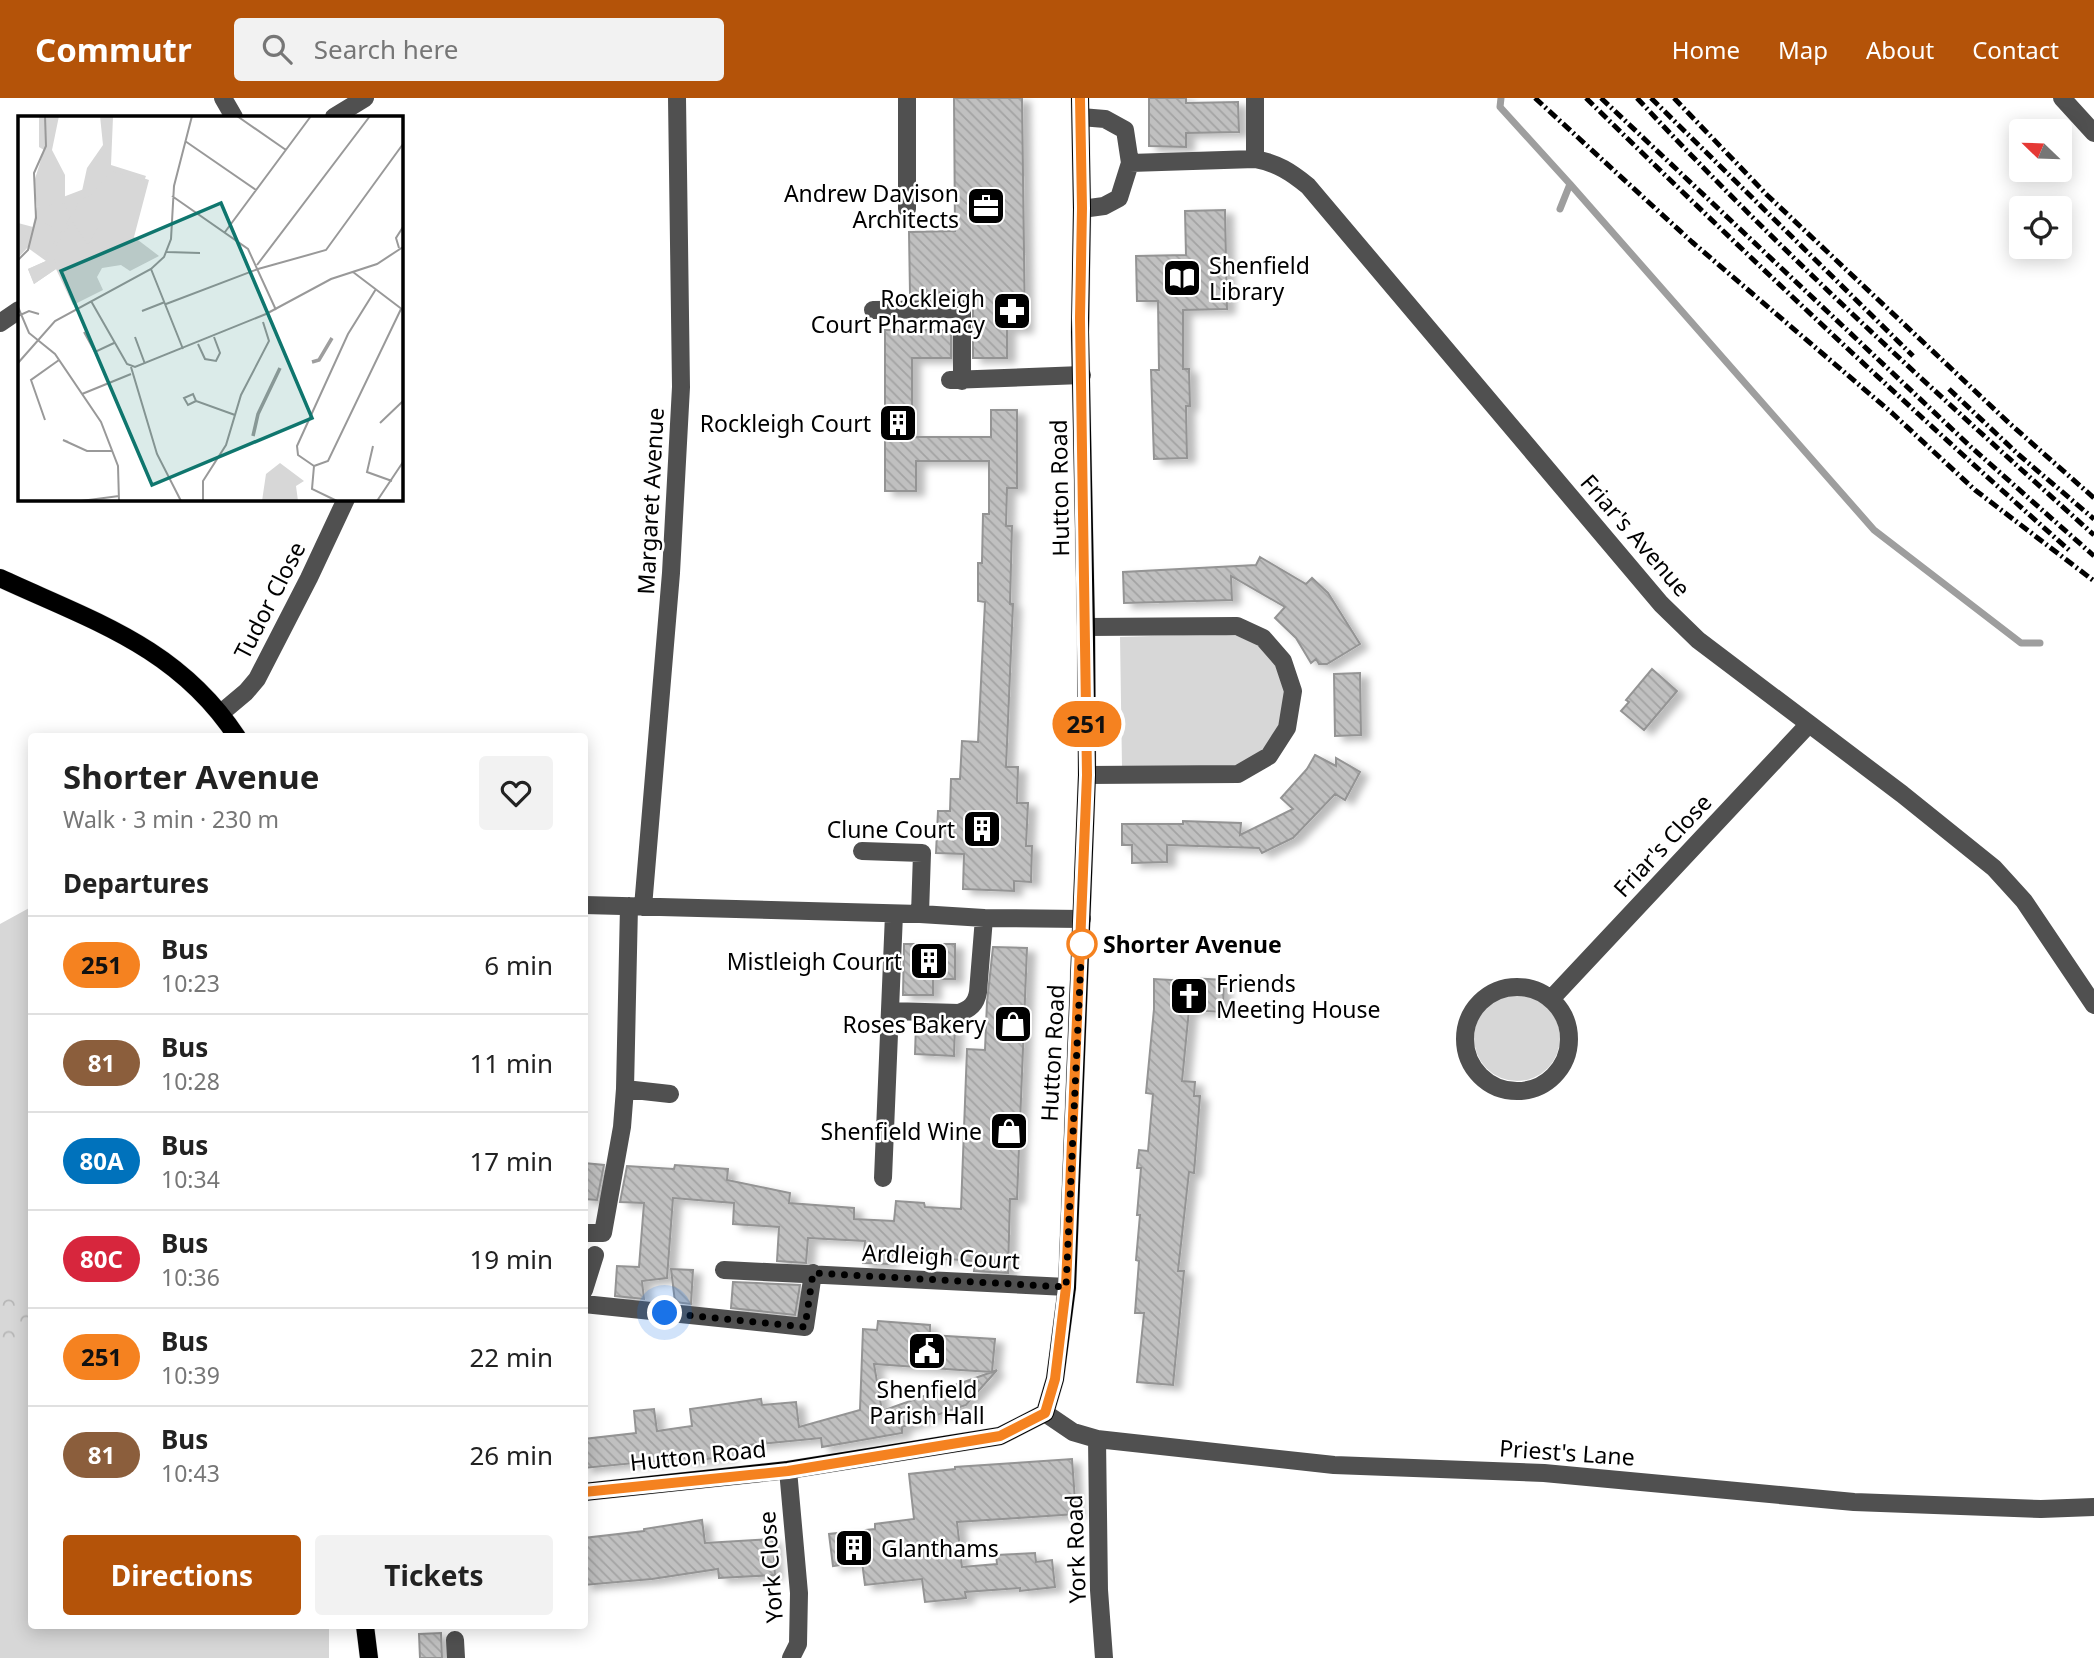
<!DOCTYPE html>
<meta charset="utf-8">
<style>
:root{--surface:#fff;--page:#f2f2f2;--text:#222;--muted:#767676;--line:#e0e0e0;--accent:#b45309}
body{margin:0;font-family:"Noto Sans",sans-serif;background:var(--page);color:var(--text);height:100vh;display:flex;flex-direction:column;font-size:26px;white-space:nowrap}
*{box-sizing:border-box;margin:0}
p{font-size:23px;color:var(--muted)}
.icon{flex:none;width:38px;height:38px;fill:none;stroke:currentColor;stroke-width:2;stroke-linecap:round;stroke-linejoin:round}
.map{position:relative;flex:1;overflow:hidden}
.details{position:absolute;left:28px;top:635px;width:560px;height:896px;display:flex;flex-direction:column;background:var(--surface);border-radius:7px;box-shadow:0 4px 18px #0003}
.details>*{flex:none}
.badge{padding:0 14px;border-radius:23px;font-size:24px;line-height:46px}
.needle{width:46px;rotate:293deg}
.fabs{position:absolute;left:2009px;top:21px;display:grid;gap:14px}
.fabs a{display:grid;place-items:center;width:63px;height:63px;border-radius:7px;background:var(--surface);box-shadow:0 4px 18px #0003;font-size:35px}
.you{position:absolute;width:35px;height:35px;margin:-18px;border:5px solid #fff;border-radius:50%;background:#1a73e8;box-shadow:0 0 0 10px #1a73e833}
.map>.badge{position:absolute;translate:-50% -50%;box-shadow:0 0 0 4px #fff}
h2{padding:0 35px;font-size:26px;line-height:63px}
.round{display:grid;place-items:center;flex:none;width:74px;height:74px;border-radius:7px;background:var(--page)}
.head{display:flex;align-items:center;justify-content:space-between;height:119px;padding:0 35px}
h1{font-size:33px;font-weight:700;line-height:52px}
.button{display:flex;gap:14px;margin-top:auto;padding:14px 35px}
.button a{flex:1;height:80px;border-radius:7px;background:var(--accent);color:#fff;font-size:28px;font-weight:700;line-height:80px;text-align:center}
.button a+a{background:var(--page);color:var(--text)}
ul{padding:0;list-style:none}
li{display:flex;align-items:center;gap:21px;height:98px;padding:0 35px;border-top:2px solid var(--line)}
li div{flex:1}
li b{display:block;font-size:26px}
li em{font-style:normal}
li .badge{min-width:77px;font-weight:700;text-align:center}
header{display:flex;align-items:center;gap:42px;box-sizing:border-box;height:98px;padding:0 35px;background:var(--accent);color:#fff}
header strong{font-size:33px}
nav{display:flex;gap:38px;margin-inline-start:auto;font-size:24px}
.search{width:490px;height:63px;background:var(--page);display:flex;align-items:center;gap:18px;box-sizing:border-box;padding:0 24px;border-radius:7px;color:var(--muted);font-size:26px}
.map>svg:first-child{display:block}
</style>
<header>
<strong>Commutr</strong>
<div class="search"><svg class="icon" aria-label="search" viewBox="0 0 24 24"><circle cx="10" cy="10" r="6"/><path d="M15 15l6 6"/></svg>Search here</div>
<nav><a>Home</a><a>Map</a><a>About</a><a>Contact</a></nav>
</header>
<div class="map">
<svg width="2094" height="1560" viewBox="0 0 2094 1560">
<defs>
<pattern id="forest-crowns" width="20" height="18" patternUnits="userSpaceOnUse" patternTransform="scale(1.75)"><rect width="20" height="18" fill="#d7d7d7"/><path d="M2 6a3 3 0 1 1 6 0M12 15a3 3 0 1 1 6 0" fill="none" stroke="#b7b7b7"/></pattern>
<pattern id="building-back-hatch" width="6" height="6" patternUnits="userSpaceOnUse" patternTransform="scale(1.75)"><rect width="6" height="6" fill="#c0c0c0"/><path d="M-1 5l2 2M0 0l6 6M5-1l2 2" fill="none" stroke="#a3a3a3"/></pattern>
<filter id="shadow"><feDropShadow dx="8" dy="4.5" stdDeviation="3.5" flood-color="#0004"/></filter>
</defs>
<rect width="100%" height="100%" fill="#fff"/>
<!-- green -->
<path fill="#d7d7d7" d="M 1215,536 L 1237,538 L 1256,546 L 1273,562 L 1287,594 L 1282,627 L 1257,659 L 1239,669 L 1122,669 L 1120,539 Z
M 31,809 L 32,1528 L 329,1528 L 329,1560 L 0,1560 L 0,826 Z
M1474 940a43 43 0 1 1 86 0a43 43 0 1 1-86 0Z"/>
<!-- forest -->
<path fill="url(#forest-crowns)" d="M 16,1193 L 27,1211 L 30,1233 L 13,1251 L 0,1251 L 0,1195 Z"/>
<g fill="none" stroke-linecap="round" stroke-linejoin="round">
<!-- stream -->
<path stroke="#9e9e9e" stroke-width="7" d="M 1501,0 L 1500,9 L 1570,86 L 1560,111
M 1570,86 L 1874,432 L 2021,545 L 2040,545"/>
</g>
<!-- building -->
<path fill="url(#building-back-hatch)" stroke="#949494" stroke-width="2" fill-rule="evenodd" filter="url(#shadow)" d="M 954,0 L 1022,0 L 1025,230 L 1007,230 L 1007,260 L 973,260 L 973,211 L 971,194 L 910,195 L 909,134 L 955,133 Z
M 1149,0 L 1186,0 L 1186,5 L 1238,4 L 1239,34 L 1186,35 L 1186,49 L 1149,48 Z
M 1225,112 L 1227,211 L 1183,212 L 1183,271 L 1189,271 L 1190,308 L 1186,308 L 1187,360 L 1154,361 L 1151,272 L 1159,272 L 1158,203 L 1137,203 L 1136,158 L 1186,157 L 1185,113 Z
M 885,232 L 951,232 L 951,260 L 912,260 L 912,339 L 991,339 L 991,312 L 1017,312 L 1017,390 L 1007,390 L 1006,428 L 1012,428 L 1010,506 L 1013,506 L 1006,669 L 1018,669 L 1017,705 L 1028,705 L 1026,748 L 1032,748 L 1031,784 L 1014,783 L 1014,793 L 963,791 L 964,756 L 936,755 L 938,713 L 950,713 L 951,681 L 960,681 L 962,643 L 978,644 L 985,504 L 978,503 L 978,465 L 982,465 L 983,416 L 989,416 L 989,363 L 916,363 L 916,393 L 885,393 Z
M 1260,459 L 1306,486 L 1312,480 L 1328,495 L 1360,546 L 1327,566 L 1319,566 L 1316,561 L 1311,565 L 1296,540 L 1275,520 L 1285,509 L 1231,478 L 1232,502 L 1124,505 L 1123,474 L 1256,467 Z
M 1652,571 L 1677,593 L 1644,632 L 1621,613 L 1629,604 L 1626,602 Z
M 1360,575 L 1361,637 L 1335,638 L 1334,576 Z
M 1315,657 L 1336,668 L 1336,660 L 1360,674 L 1345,702 L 1335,696 L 1293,740 L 1262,755 L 1259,750 L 1167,747 L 1167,764 L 1132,765 L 1132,747 L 1122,747 L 1122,726 L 1183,726 L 1183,723 L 1241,725 L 1240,737 L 1293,711 L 1281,700 L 1307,671 Z
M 904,846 L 955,846 L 955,881 L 933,881 L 933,897 L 903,897 Z
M 993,849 L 1027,850 L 1017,1101 L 1010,1101 L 1008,1175 L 974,1173 L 975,1163 L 889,1157 L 889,1166 L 863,1165 L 865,1143 L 808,1140 L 806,1165 L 777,1163 L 779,1129 L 733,1126 L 734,1105 L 673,1100 L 667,1180 L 642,1183 L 644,1201 L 615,1198 L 617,1168 L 639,1169 L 644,1105 L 620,1104 L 627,1068 L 674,1071 L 675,1067 L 728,1071 L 727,1082 L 790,1095 L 789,1105 L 854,1110 L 854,1121 L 894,1123 L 896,1103 L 924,1105 L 925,1109 L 961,1111 L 967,951 L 985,952 L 987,904 Z
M 1190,880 L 1224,882 L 1223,914 L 1189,912 L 1182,983 L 1195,984 L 1194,998 L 1200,998 L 1194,1075 L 1189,1074 L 1178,1173 L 1184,1173 L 1173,1287 L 1137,1284 L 1144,1215 L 1135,1215 L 1139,1163 L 1136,1162 L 1140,1117 L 1137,1117 L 1141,1070 L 1137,1070 L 1139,1052 L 1148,1053 L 1153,996 L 1146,995 L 1154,911 L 1154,881 L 1190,883 Z
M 916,926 L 955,927 L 954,958 L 915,956 Z
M 584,1065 L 604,1067 L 597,1102 L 584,1101 Z
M 671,1171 L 693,1172 L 691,1206 L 675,1204 Z
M 733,1184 L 800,1187 L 795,1217 L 731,1210 Z
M 878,1223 L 930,1227 L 930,1237 L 995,1241 L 992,1274 L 997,1272 L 966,1307 L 902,1329 L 902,1335 L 822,1349 L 821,1340 L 728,1349 L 729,1358 L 687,1364 L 686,1360 L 584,1370 L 584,1341 L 636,1335 L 634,1313 L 654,1311 L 657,1333 L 692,1328 L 690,1311 L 761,1301 L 762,1307 L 796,1304 L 799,1329 L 860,1312 L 863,1231 L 877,1232 ZM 874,1266 L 960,1272 L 992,1274 L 882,1313 Z
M 1072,1361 L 1076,1416 L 957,1424 L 962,1469 L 997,1466 L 996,1457 L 1035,1455 L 1036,1464 L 1052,1462 L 1055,1489 L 1020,1493 L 1020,1490 L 965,1494 L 966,1500 L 925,1504 L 922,1481 L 865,1487 L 862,1464 L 833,1468 L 829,1436 L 875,1431 L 875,1426 L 914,1421 L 909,1376 L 955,1371 L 955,1369 Z
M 702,1422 L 705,1445 L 773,1441 L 775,1477 L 719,1480 L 718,1471 L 652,1481 L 584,1487 L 584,1440 L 644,1433 L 644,1431 Z
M 441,1535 L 442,1560 L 420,1560 L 419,1536 Z"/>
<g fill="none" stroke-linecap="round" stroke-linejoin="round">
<defs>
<path id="major" d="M 0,480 C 93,523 178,549 237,639
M 584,1394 L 788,1372 L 1000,1338 L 1045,1315 L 1055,1281 L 1067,1189 L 1087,677 L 1086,529 L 1080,234 L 1082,111 L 1080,0
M 365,1528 L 369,1560"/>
</defs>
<!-- major casing -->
<use href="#major" stroke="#dbdbdb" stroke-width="19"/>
<!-- minor -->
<path stroke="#505050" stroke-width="18" d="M 223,0 L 234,19
M 2062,0 L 2094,35
M 334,19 L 365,0
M 1081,19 L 1105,21 L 1125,32 L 1130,65 L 1119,100 L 1104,108 L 1082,111
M 1255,61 L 1255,0
M 1130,65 L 1255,61 C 1277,65 1291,74 1308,88 L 1661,506 L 1698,542 L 1902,696 L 1994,770 L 2024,803 L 2094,907
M 907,111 L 907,0
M 873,212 L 962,211 L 962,283
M 0,225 L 19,212
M 950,282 L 1082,277
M 1086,529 L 1237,528 L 1263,540 L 1283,563 L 1293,593 L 1287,630 L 1269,658 L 1238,676 L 1087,677
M 221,615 L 246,594 L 257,581 L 309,480 L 346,401
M 862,753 L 922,755 L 920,816
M 584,807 L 920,816 L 984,820 L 1082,821
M 643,809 L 671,475 L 681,289 L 677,0
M1465 941a52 52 0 1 1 104 0a52 52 0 1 1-104 0Z
M 1551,901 L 1808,627
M 890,913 L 959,915 C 970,911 976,906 978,894 L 984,820
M 625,991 L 670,996
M 883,1080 L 894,816
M 584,1135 L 603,1135 L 622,1029 L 625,991 L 629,808
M 724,1172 L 1067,1189
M 584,1192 L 595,1157
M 584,1206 L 805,1229 L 813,1175
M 1045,1315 L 1073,1334 L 1097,1341 L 1334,1367 L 1544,1375 L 1854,1404 L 2041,1411 L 2094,1409
M 1097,1341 L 1099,1492 L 1104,1560
M 788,1372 L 799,1495 L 798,1546 L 791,1560
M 455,1542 L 456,1560"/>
<!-- major -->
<use href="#major" stroke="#000" stroke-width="18"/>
<!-- rail -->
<path stroke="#000" stroke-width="5" stroke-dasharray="10 3.5 2 3.5" stroke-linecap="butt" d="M 1535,0 L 1692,144 L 1892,315 L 1975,392 L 2094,483
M 1586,0 C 1743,154 1904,306 2069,452
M 1601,0 L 1971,349 L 2094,458
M 1637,0 C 1780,154 1937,296 2094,437
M 1651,0 L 1913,258
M 1674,0 L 1767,97 L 2009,325 L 2094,400
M 1949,291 L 2019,357 L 2094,421"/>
</g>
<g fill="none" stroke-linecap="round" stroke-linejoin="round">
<defs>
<path id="line" d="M 584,1394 L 788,1373 L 1000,1338 L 1045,1315 L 1055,1281 L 1066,1189 L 1087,677 L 1080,220 L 1082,110 L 1080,0"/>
</defs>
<!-- line casing -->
<use href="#line" stroke="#fff" stroke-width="16"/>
<!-- line -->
<use href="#line" stroke="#f58220" stroke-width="10"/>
<!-- walk -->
<path stroke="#000" stroke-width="7" stroke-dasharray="0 12.6" d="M 665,1215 L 805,1229 L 813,1175 L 1066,1189 L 1082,839 L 1082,846"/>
</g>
<!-- icons -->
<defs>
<symbol id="office-square" viewBox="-11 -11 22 22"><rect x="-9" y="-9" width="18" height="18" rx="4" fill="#000" stroke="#fff"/><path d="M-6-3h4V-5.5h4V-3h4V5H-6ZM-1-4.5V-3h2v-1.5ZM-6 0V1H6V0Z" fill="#fff"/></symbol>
<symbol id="library-square" viewBox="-11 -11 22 22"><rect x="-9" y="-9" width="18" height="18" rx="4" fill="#000" stroke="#fff"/><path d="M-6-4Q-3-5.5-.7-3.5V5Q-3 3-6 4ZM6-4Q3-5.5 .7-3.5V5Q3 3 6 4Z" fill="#fff"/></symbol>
<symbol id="pharmacy-square" viewBox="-11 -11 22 22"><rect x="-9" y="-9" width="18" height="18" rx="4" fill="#000" stroke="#fff"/><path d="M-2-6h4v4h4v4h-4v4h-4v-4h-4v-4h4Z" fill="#fff"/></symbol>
<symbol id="building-square" viewBox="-11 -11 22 22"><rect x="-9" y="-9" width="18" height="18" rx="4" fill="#000" stroke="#fff"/><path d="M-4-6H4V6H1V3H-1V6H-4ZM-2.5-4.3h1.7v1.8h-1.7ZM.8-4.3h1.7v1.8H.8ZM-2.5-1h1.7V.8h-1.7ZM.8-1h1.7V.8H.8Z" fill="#fff"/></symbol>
<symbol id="church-square" viewBox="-11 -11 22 22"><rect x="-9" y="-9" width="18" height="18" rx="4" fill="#000" stroke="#fff"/><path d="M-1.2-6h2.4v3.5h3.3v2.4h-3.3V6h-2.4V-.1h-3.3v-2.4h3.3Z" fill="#fff"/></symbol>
<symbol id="shop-square" viewBox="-11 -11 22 22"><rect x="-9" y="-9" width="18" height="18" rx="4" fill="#000" stroke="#fff"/><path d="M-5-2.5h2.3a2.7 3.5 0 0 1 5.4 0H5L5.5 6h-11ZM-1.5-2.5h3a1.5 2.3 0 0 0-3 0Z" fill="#fff"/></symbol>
<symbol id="civic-square" viewBox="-11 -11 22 22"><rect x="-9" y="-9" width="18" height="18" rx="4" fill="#000" stroke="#fff"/><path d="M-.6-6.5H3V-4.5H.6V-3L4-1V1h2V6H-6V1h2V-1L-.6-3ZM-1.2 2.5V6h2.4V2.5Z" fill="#fff"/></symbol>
</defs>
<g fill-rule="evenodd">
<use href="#office-square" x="964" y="86" width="44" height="44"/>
<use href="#library-square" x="1160" y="158" width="44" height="44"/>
<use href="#pharmacy-square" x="990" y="191" width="44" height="44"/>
<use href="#building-square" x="876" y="303" width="44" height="44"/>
<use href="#building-square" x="960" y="709" width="44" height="44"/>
<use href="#building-square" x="907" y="841" width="44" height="44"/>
<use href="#church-square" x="1167" y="876" width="44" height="44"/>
<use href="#shop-square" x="991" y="904" width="44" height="44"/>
<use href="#shop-square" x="987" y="1011" width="44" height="44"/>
<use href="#civic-square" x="905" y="1231" width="44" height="44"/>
<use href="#building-square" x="832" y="1428" width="44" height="44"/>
</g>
<!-- markers -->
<circle fill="#fff" stroke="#f58220" stroke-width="3.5" cx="1082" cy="846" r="14"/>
<g text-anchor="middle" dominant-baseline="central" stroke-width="5" stroke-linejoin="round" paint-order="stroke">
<!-- poi labels -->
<g font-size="23" fill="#000" stroke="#fff" text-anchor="end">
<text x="959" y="95">Andrew Davison<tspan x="959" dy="26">Architects</tspan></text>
<text x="1209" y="167" text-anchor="start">Shenfield<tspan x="1209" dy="26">Library</tspan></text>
<text x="985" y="200">Rockleigh<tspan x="985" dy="26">Court Pharmacy</tspan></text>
<text x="871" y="325">Rockleigh Court</text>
<text x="955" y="731">Clune Court</text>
<text x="902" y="863">Mistleigh Courrt</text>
<text x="1216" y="885" text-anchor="start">Friends<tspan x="1216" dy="26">Meeting House</tspan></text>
<text x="986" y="926">Roses Bakery</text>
<text x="982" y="1033">Shenfield Wine</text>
<text x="927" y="1291" text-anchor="middle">Shenfield<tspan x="927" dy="26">Parish Hall</tspan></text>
<text x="881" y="1450" text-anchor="start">Glanthams</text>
</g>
<!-- street labels -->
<g font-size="23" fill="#000" stroke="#fff">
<text transform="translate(1059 390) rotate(-91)">Hutton Road</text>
<text transform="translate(650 403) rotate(-87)">Margaret Avenue</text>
<text transform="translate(1636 437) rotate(49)">Friar's Avenue</text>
<text transform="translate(269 502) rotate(-63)">Tudor Close</text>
<text transform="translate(1662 747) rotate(-47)">Friar's Close</text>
<text transform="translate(1052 955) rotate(-87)">Hutton Road</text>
<text transform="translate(941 1158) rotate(3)">Ardleigh Court</text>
<text transform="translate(1567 1354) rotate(4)">Priest's Lane</text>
<text transform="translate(698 1357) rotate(-6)">Hutton Road</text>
<text transform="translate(1075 1451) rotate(-92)">York Road</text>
<text transform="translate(770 1469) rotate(-94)">York Close</text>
</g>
<!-- stop labels -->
<g font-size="23" font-weight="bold" fill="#000" stroke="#fff" text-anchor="start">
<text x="1103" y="846">Shorter Avenue</text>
</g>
</g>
<!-- overview -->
<g transform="translate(18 18)">
<rect width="385" height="385" fill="#fff"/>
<path d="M 82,47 L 131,64 L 116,121 L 141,140 L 112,155 L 103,149 L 84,152 L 79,161 L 85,174 L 55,189 L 38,153 L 16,168 L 10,153 L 28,145 L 10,132 L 19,91 L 66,73 Z" fill="#d7d7d7"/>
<path d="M 21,0 L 41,0 L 34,34 L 47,59 L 47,83 L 64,75 L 69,52 L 85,29 L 82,0 L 95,1 L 93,49 L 128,60 L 126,65 L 93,55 L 73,79 L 61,84 L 57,96 L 80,105 L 80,111 L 70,129 L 54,105 L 35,134 L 38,150 L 27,141 L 53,100 L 46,87 L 19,91 L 16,66 L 26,34 L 21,31 ZM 262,347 L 286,365 L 278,370 L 280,385 L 244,385 L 248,358 Z" fill="#d7d7d7"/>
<path d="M 18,102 L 43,116 L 27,141 L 11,130 L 0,142 L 0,107 L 15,111 ZM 28,145 L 38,153 L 16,168 L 10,153 Z" fill="#d7d7d7"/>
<path fill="none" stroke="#9e9e9e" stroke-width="3.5" d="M 294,246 L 301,244 L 314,222M 235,320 L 240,298 L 262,252"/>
<path fill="none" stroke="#999" stroke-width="2" d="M 219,0 L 268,34M 167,25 L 238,74M 154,80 L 230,133 L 258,194M 207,116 L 293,0M 381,132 L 378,122 L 385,111M 149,136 L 182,137M 0,144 L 10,134 L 18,102 L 16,57 L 28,30 L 27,0M 239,149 L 352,0M 133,153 L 165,233M 240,153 L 308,134 L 385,28M 335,156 L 385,194M 73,185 L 109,248 L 117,251 L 248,198 L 313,163 L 359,148 L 385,131M 148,188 L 240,153M 0,191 L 11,217 L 37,238 L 83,306 L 100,350 L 101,385M 124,195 L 147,186M 0,200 L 11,195 L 21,198M 66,216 L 77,236 L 96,227M 117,221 L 127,248M 180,228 L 187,243 L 198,245 L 202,237 L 196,221M 0,247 L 37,205 L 133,153 L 146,141 L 153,123 L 156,70 L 174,0M 113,251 L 139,338 L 163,385M 64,278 L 113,258M 178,285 L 170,289 L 166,282 L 175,278 L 178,285 L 217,299M 27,304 L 13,264 L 41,244M 362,307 L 385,285M 50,326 L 45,324 L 69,335 L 95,335M 355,330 L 349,356 L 374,365M 296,350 L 280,339 L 279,330 L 330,218 L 358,173M 296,350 L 310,345 L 383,193M 296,350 L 294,373 L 319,385M 63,385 L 101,380M 185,385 L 185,365 L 208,329 L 223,279 L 251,225 L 245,206M 359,385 L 385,346"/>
<path fill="#0f766e" fill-opacity="0.15" stroke="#0f766e" stroke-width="3.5" d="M 203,87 L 294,302 L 134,369 L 43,155 Z"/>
<rect width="385" height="385" fill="none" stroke="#000" stroke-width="3.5"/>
</g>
</svg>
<div class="fabs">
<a><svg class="needle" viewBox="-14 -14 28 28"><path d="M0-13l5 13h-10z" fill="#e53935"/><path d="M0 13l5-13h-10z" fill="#767676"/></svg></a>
<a><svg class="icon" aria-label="locate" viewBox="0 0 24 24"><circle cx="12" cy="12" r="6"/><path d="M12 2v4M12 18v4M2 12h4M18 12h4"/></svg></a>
</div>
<div class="you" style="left:665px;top:1215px"></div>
<b class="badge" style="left:1087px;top:626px;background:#f58220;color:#111">251</b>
<section class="details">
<div class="head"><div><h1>Shorter Avenue</h1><p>Walk · 3 min · 230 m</p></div><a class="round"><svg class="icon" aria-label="heart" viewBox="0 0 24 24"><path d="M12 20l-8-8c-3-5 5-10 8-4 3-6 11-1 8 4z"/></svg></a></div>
<h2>Departures</h2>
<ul>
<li><span class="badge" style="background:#f58220;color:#111">251</span><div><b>Bus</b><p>10:23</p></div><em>6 min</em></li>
<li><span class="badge" style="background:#8b5e3c;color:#fff">81</span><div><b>Bus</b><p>10:28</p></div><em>11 min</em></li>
<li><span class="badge" style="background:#0072bc;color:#fff">80A</span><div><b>Bus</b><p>10:34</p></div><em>17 min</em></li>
<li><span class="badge" style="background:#d7263d;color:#fff">80C</span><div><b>Bus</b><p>10:36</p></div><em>19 min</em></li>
<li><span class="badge" style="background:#f58220;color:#111">251</span><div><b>Bus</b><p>10:39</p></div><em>22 min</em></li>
<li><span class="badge" style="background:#8b5e3c;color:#fff">81</span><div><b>Bus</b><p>10:43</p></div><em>26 min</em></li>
</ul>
<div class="button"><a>Directions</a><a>Tickets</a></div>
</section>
</div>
